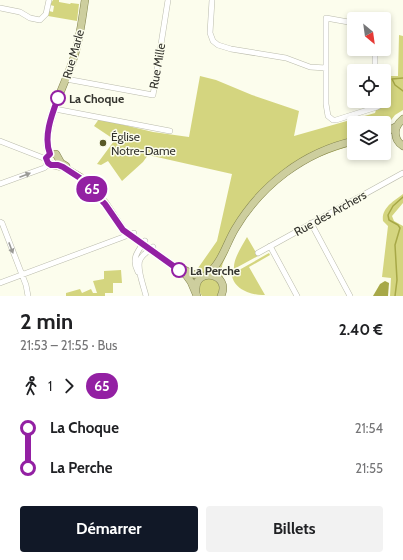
<!DOCTYPE html>
<html lang="fr">
<meta charset="utf-8">
<style>
:root{--surface:#fff;--page:#f2f2f2;--text:#202124;--muted:#757577;--accent:#111827}
body{margin:0;font-family:Cabin,sans-serif;background:var(--page);color:var(--text);height:100vh;display:flex;flex-direction:column;font-size:15px;white-space:nowrap}
*{box-sizing:border-box;margin:0}
p{font-size:13px;color:var(--muted)}
.icon{flex:none;width:22px;height:22px;fill:none;stroke:currentColor;stroke-width:2;stroke-linecap:round;stroke-linejoin:round}
.map{position:relative;height:296px;overflow:hidden}
.details{display:flex;flex-direction:column;background:var(--surface);flex:1}
.details>*{flex:none}
.badge{padding:0 8px;border-radius:13px;font-size:14px;line-height:26px}
.needle{width:26px;rotate:151deg}
.buttons{position:absolute;left:347px;top:12px;display:grid;gap:8px}
.buttons a{display:grid;place-items:center;width:44px;height:44px;border-radius:4px;background:var(--surface);box-shadow:0 2px 6px #0003;font-size:20px}
.map>.badge{position:absolute;translate:-50% -50%;box-shadow:0 0 0 2px #fff}
.legs{display:flex;align-items:center;gap:6px;height:44px;padding:0 20px;font-size:13px}
.legs p{margin-inline-start:auto}
.head{display:flex;align-items:center;justify-content:space-between;height:68px;padding:0 20px}
h1{font-size:22px;font-weight:700;line-height:30px}
.primary-button{display:flex;gap:8px;margin-top:auto;padding:8px 20px}
.primary-button a{flex:1;height:46px;border-radius:4px;background:var(--accent);color:#fff;font-size:16px;font-weight:700;line-height:46px;text-align:center}
.primary-button a+a{background:var(--page);color:var(--text)}
ul{padding:0 20px;list-style:none}
li{display:flex;align-items:center;gap:14px;height:40px;font-size:15px}
li i{display:grid;place-items:center;width:6px;height:100%;margin:0 5px;background:currentColor}
li i::after{content:'';width:10px;height:10px;margin:-5px;border:3px solid;border-radius:50%;background:var(--surface)}
li p{margin-inline-start:auto}
li:first-child i{background:linear-gradient(#0000 50%,currentColor 0)}
li:last-child i{background:linear-gradient(currentColor 50%,#0000 0)}
.map>svg:first-child{display:block}
</style>
<div class="map">
<svg width="403" height="296" viewBox="0 0 403 296">
<rect width="100%" height="100%" fill="#fcfded"/>
<!-- green -->
<path fill="#d4d57f" d="M 53,0 L 59,0 L 59,2 L 70,4 L 71,3 L 79,4 L 77,21 L 48,16 L 49,11 L 53,12 L 54,6 L 50,5 Z
M 399,35 L 403,36 L 403,110 L 395,115 L 384,129 L 384,123 L 354,123 L 354,145 C 336,150 319,156 303,165 C 271,185 241,217 228,252 C 226,256 223,262 222,266 C 222,270 223,275 223,278 L 196,271 L 217,241 L 232,174 L 148,155 L 143,162 L 122,181 L 108,161 L 101,165 L 97,164 L 117,137 L 114,135 L 112,138 L 94,126 L 99,119 L 153,132 L 189,137 L 200,76 L 216,80 L 252,95 L 299,111 L 294,136 L 375,113 L 376,110 C 382,107 385,103 384,97 L 389,95 L 384,76 L 398,76 Z
M 403,194 L 403,203 L 392,216 L 394,221 L 403,226 L 403,296 L 390,296 L 391,278 L 382,277 L 388,226 L 383,221 C 381,208 394,201 403,194 Z
M 247,237 L 258,256 L 234,269 C 233,259 242,246 247,237 Z
M 269,253 L 270,255 L 249,267 L 265,295 C 251,296 232,288 232,274 Z
M 121,270 L 122,283 L 113,283 L 113,293 L 105,293 L 105,296 L 66,296 L 66,293 L 80,289 L 82,293 L 91,289 L 93,293 L 97,293 L 93,281 L 104,279 L 104,271 Z
M 206,278 C 217,279 224,285 217,296 L 202,296 C 197,289 199,282 206,278 Z"/>
<!-- water -->
<path fill="#a7a847" d="M 385,281 L 389,283 L 388,296 L 373,296 L 380,284 Z"/>
<g fill="none" stroke-linecap="round" stroke-linejoin="round">
<!-- stream -->
<path stroke="#a7a847" stroke-width="1.5" d="M 403,78 L 392,79 L 395,85 L 403,91
M 395,296 L 397,280 L 395,245 L 400,228 L 398,225 L 389,220 L 388,215 L 393,206 L 403,197"/>
<defs>
<path id="minor" d="M 212,0 L 210,33 L 213,41 L 218,45 L 231,49 L 286,58 L 310,67 L 326,68
M 0,8 L 20,12 L 30,18 L 40,20 L 46,14 L 49,0
M 354,23 L 326,18 L 326,104 L 328,116 L 333,120 L 336,120 L 377,107 L 381,105 L 382,101
M 375,71 L 375,49
M 66,79 L 153,95 L 168,0
M 55,109 L 170,131
M 0,141 L 46,159
M 0,184 L 44,168 L 49,164
M 0,222 L 2,223 L 26,285 L 28,296
M 311,223 L 350,296
M 270,246 L 297,296
M 258,253 L 403,173
M 138,272 C 131,259 137,252 145,241
M 0,283 L 134,233
M 146,296 C 144,287 135,265 141,258 C 144,253 149,251 153,247"/>
<path id="major" d="M 403,119 C 393,127 393,139 403,146
M 384,133 L 397,126
M 50,154 L 46,158 L 48,164 L 63,167 L 80,177 L 105,203 L 123,230 L 186,275 L 191,282 L 197,296
M 50,154 L 56,154 L 61,163 L 66,166
M 50,154 C 39,129 67,82 74,57 C 80,39 82,19 85,0
M 183,269 L 192,274 L 203,276
M 206,275 C 221,265 226,244 235,229 C 261,185 304,152 354,141
M 196,291 C 194,266 232,273 221,296"/>
</defs>
<!-- minor casing -->
<use href="#minor" stroke="#babbac" stroke-width="6"/>
<!-- major casing -->
<use href="#major" stroke="#82834d" stroke-width="8"/>
<!-- minor -->
<use href="#minor" stroke="#fff" stroke-width="5"/>
<!-- major -->
<use href="#major" stroke="#cdce9e" stroke-width="7"/>
</g>
<!-- one-way arrows -->
<defs><path id="oneway-solid" d="M-6-.8H1V-3.2L6.5 0L1 3.2V.8H-6Z"/></defs>
<g fill="#9a9a96">
<use href="#oneway-solid" transform="translate(25 175) rotate(-21)"/>
<use href="#oneway-solid" transform="translate(11 248) rotate(69)"/>
</g>
<g fill="none" stroke-linecap="round" stroke-linejoin="round">
<defs>
<path id="line-1" d="M 58,98 C 52,114 43,137 50,154 L 46,158 L 48,163 L 51,165 L 58,165 L 63,167 L 80,178 L 105,204 L 123,230 L 179,270"/>
</defs>
<!-- line-1 casing -->
<use href="#line-1" stroke="#fff" stroke-width="9"/>
<!-- line-1 -->
<use href="#line-1" stroke="#9320a3" stroke-width="6"/>
</g>
<!-- markers -->
<g fill="#fff" stroke="#9320a3" stroke-width="2">
<circle cx="58" cy="98" r="7"/>
<circle cx="179" cy="270" r="7"/>
</g>
<circle fill="#595926" stroke="#fcfded" stroke-width="1.5" cx="103" cy="143" r="4"/>
<g text-anchor="middle" dominant-baseline="central" stroke-width="3" stroke-linejoin="round" paint-order="stroke">
<!-- street labels -->
<g font-size="12" fill="#34342e" stroke="#fcfded">
<text transform="translate(73 54) rotate(-74)">Rue Marle</text>
<text transform="translate(157 66) rotate(-80)">Rue Mille</text>
<text transform="translate(330 213) rotate(-29)">Rue des Archers</text>
</g>
<!-- stop labels -->
<g font-size="12" font-weight="bold" fill="#34342e" stroke="#fcfded" text-anchor="start">
<text x="69" y="98">La Choque</text>
<text x="190" y="270">La Perche</text>
</g>
<!-- poi labels -->
<g font-size="12" fill="#34342e" stroke="#fcfded" text-anchor="start">
<text x="111" y="136">Église<tspan x="111" dy="14">Notre-Dame</tspan></text>
</g>
</g>
</svg>
<div class="buttons">
<a><svg class="needle" viewBox="-14 -14 28 28"><path d="M0-13l5 13h-10z" fill="#e53935"/><path d="M0 13l5-13h-10z" fill="#757577"/></svg></a>
<a><svg class="icon" aria-label="locate" viewBox="0 0 24 24"><circle cx="12" cy="12" r="6"/><path d="M12 2v4M12 18v4M2 12h4M18 12h4"/></svg></a>
<a><svg class="icon" aria-label="layers" viewBox="0 0 24 24"><path d="M12 4l9 5-9 5-9-5zM3 14l9 5 9-5"/></svg></a>
</div>
<b class="badge" style="left:92px;top:189px;background:#9320a3;color:#fff">65</b>
</div>
<section class="details">
<div class="head"><div><h1>2 min</h1><p>21:53 – 21:55 · Bus</p></div><b>2.40 €</b></div>
<div class="legs"><svg class="icon" aria-label="walk" viewBox="0 0 24 24"><circle cx="13" cy="4" r="2"/><path d="M13 8l-2 6 4 7M11 14l-3 7M7 12l3-4h3l4 4"/></svg>1<svg class="icon" aria-label="forward" viewBox="0 0 24 24"><path d="M9 5l7 7-7 7"/></svg><b class="badge" style="background:#9320a3;color:#fff">65</b></div>
<ul>
<li><i style="color:#9320a3"></i><b>La Choque</b><p>21:54</p></li>
<li><i style="color:#9320a3"></i><b>La Perche</b><p>21:55</p></li>
</ul>
<div class="primary-button"><a>Démarrer</a><a>Billets</a></div>
</section>
